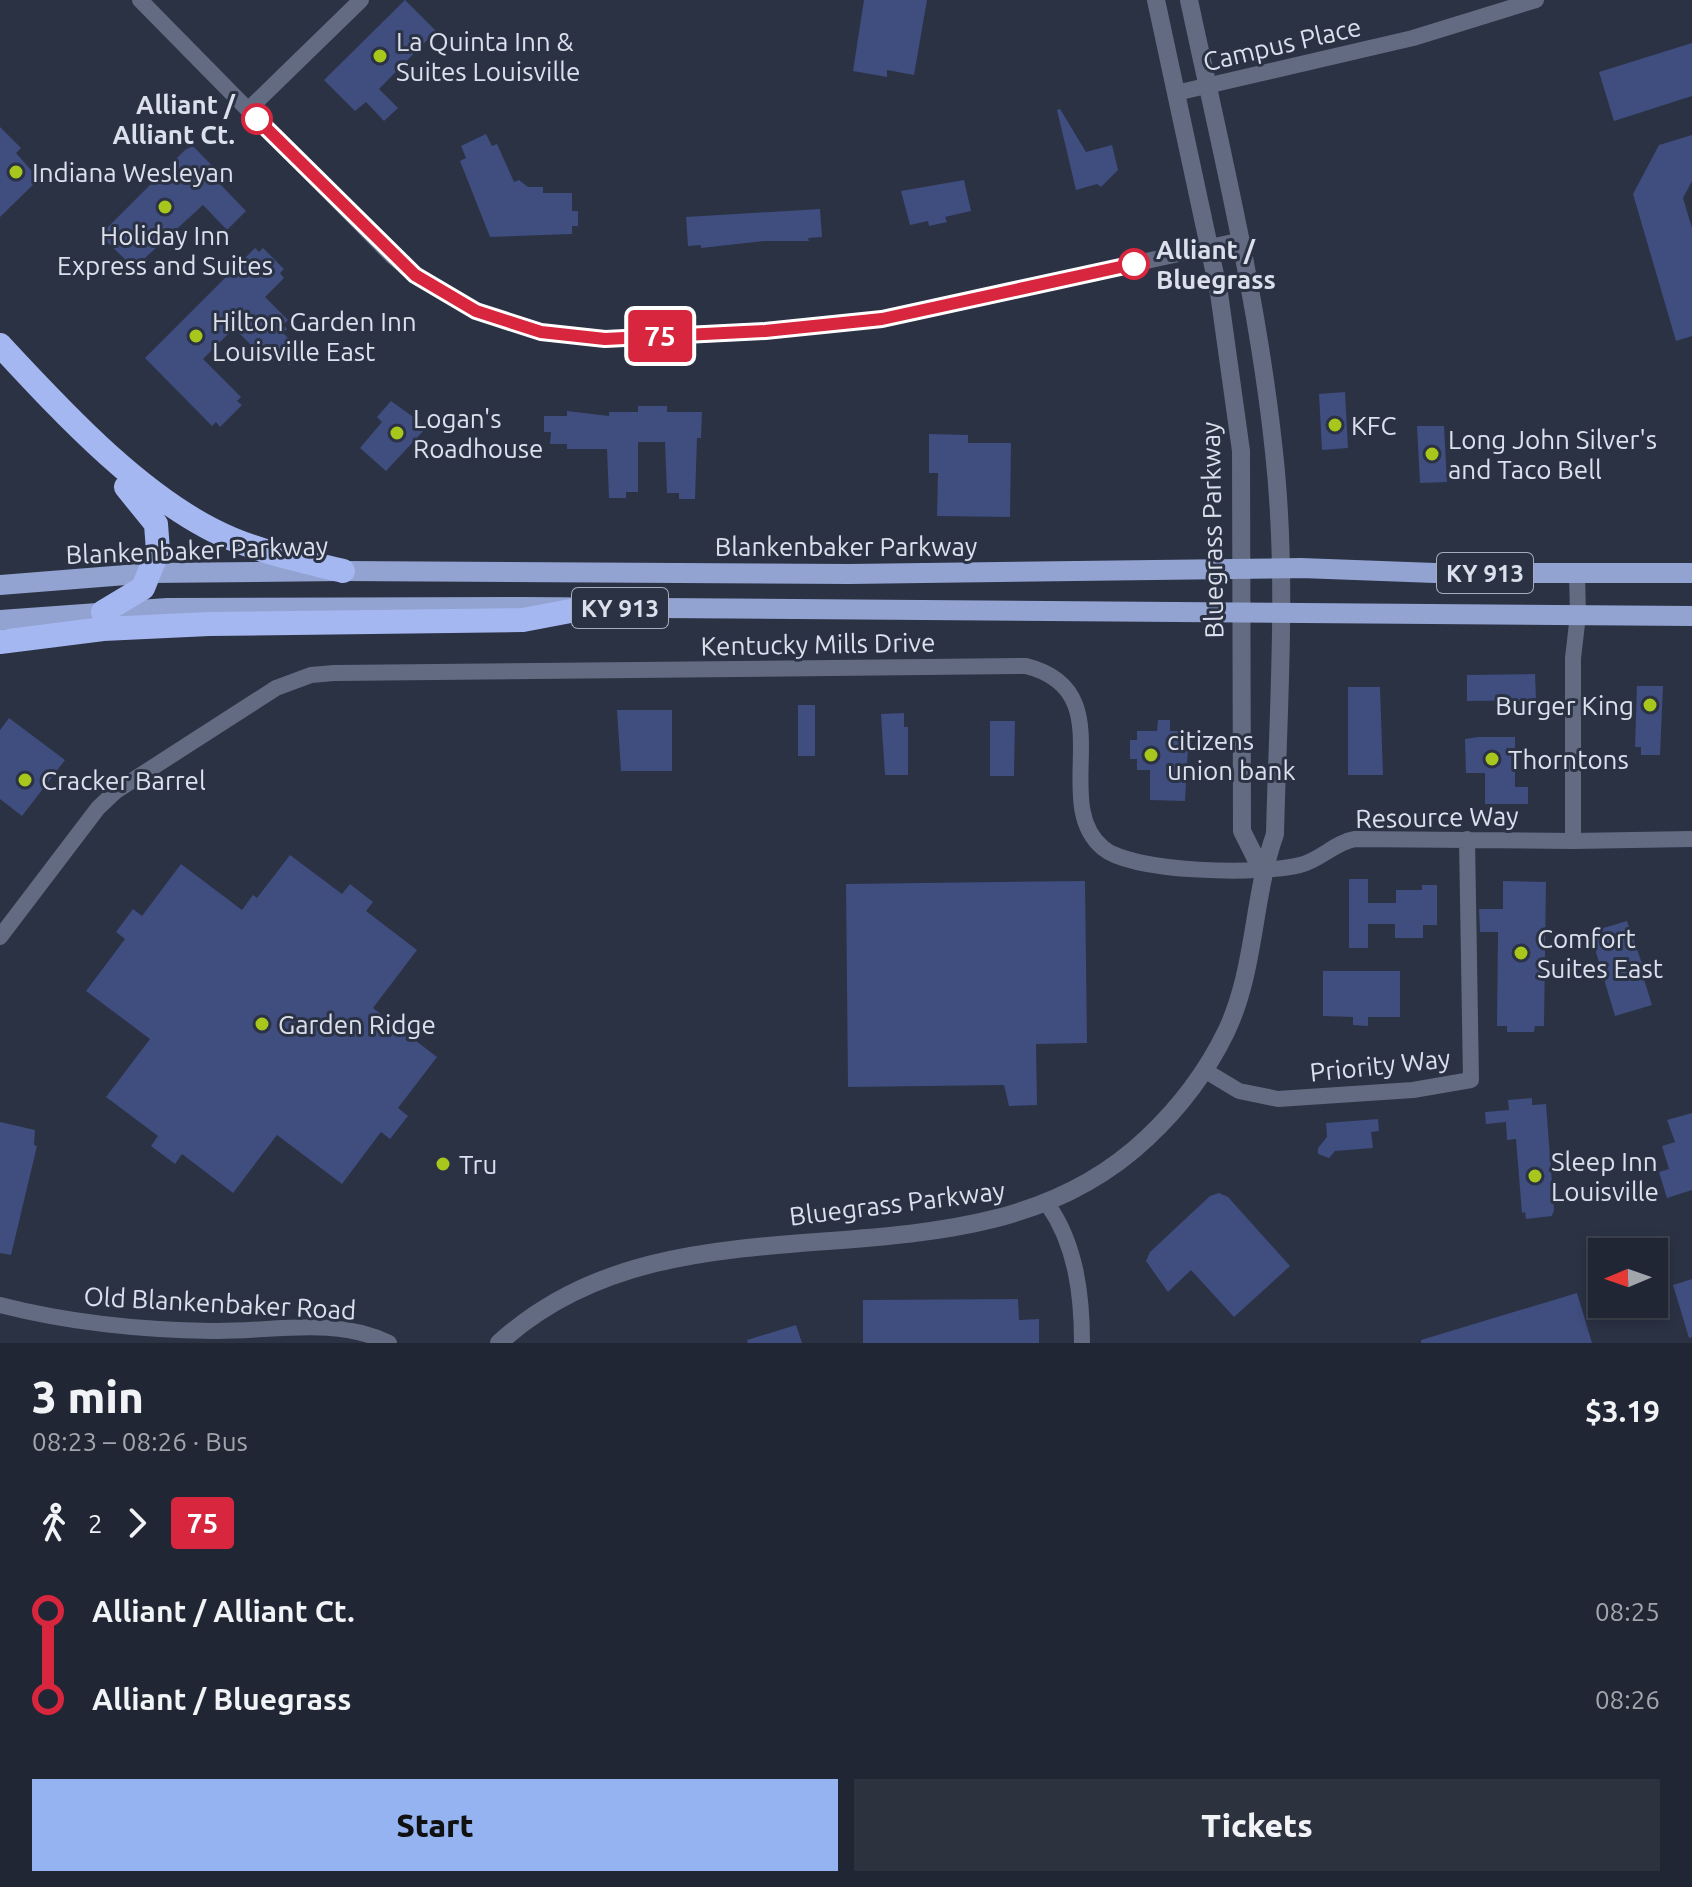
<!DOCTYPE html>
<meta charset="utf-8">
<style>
:root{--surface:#202633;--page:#2d323f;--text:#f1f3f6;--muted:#a2a5ac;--line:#3d434e;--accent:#95b2f1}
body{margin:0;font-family:Ubuntu,sans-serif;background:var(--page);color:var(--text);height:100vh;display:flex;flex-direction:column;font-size:30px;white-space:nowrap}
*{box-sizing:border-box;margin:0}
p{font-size:26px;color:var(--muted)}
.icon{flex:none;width:44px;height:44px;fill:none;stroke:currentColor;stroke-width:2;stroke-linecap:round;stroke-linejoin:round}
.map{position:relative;height:1343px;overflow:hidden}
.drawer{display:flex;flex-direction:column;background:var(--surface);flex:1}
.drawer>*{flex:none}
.badge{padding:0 16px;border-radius:6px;font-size:28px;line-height:52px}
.needle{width:52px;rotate:268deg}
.fabs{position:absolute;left:1588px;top:1238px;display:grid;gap:16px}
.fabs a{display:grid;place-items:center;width:80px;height:80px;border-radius:0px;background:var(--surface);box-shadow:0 4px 12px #0003,0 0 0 2px var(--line);font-size:40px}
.map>.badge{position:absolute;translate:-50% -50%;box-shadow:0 0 0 4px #fff}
.legs{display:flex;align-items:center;gap:12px;height:88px;padding:0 32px;font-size:26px}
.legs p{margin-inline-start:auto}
.head{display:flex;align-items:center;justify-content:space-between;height:136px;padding:0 32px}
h1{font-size:44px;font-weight:800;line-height:60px}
.button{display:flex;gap:16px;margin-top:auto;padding:16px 32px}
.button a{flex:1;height:92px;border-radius:0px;background:var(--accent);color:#111;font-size:32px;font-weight:800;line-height:92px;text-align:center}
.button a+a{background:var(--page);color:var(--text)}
ul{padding:0 32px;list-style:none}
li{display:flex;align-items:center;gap:28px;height:88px;font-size:30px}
li i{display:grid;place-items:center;width:12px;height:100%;margin:0 10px;background:currentColor}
li i::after{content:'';width:20px;height:20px;margin:-10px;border:6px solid;border-radius:50%;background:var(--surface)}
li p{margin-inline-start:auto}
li:first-child i{background:linear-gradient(#0000 50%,currentColor 0)}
li:last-child i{background:linear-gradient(currentColor 50%,#0000 0)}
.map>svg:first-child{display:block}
</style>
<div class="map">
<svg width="1692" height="1343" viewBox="0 0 1692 1343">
<rect width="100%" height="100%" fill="#2b3244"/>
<!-- building -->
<path fill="#3f4d7f" d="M 405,0 L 436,31 L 379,89 L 398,108 L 384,121 L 366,102 L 355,111 L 324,80 Z
M 864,0 L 927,0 L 914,75 L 887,70 L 887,77 L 853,71 Z
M 1692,43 L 1692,96 L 1614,121 L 1599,72 Z
M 1060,109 L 1086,152 L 1112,145 L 1118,170 L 1101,187 L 1097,184 L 1076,190 L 1057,110 Z
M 0,127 L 21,148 L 16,153 L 39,179 L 0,217 Z
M 486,134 L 492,146 L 497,144 L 514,182 L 519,180 L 528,187 L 543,187 L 543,193 L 572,193 L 572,211 L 578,211 L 578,226 L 572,226 L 572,234 L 490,237 L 460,161 L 466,158 L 461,146 Z
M 1692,135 L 1692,181 L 1683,198 L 1692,228 L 1692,336 L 1676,341 L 1633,194 L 1659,145 Z
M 193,146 L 224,178 L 219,183 L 246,211 L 227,230 L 203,205 L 134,268 L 103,238 L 107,233 L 104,231 L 185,150 Z
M 964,180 L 971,211 L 945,217 L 947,222 L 929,226 L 928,221 L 910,225 L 901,191 Z
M 820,209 L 822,237 L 808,238 L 809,241 L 765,241 L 701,248 L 701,245 L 688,246 L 686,217 Z
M 255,248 L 259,252 L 263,248 L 284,269 L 280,273 L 284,278 L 265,297 L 288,320 L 283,325 L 287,329 L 283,333 L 302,352 L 289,365 L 271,346 L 267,351 L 262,346 L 257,351 L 234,328 L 203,359 L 241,397 L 237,401 L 242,405 L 220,427 L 216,422 L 212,426 L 145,358 Z
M 1345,392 L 1348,448 L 1322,450 L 1319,394 Z
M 391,401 L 427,427 L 386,471 L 360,448 L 382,422 L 377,417 Z
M 638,406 L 667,406 L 667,412 L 702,412 L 701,438 L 697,438 L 695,499 L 679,499 L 679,493 L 667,493 L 665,442 L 638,442 L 638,492 L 626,492 L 626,498 L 609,498 L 607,449 L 567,449 L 567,444 L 550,444 L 551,432 L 544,432 L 544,416 L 567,416 L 567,411 L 609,416 L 609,412 L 638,412 Z
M 1417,426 L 1444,426 L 1447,482 L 1420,483 Z
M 929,434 L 968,435 L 968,443 L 1011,443 L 1010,517 L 937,516 L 938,473 L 929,473 Z
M 1535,674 L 1536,700 L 1467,701 L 1467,675 Z
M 1637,686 L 1663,686 L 1660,755 L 1641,755 L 1641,747 L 1635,747 Z
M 1348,687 L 1380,687 L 1383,775 L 1348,775 Z
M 798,705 L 815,705 L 815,756 L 798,756 Z
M 617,710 L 672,710 L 672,771 L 621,771 Z
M 904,713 L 904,727 L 908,727 L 908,775 L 885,775 L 881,714 Z
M 9,718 L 65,760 L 22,816 L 0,799 L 0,730 Z
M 1158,720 L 1170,720 L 1170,731 L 1189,731 L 1185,801 L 1150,800 L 1150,770 L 1137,770 L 1137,759 L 1130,759 L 1130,740 L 1137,740 L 1137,731 L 1157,731 Z
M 990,721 L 1015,721 L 1014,776 L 990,776 Z
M 1478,737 L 1515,737 L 1515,787 L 1528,787 L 1528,804 L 1485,804 L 1485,773 L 1466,773 L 1465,739 Z
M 290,855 L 342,894 L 350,884 L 373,902 L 366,911 L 417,950 L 373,1008 L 437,1057 L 398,1108 L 408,1116 L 390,1139 L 381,1132 L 342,1184 L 277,1135 L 233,1193 L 182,1154 L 175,1164 L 151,1146 L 158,1136 L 106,1097 L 150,1039 L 86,991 L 125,939 L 116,932 L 133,909 L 142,916 L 181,864 L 242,910 L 253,895 L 257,898 Z
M 1349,879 L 1368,879 L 1368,903 L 1396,903 L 1396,890 L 1422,890 L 1422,885 L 1437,885 L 1437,925 L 1423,925 L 1423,938 L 1395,938 L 1395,924 L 1368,924 L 1368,948 L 1349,948 Z
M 1085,881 L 1087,1043 L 1036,1044 L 1037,1105 L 1009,1106 L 1004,1085 L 848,1087 L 846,884 Z
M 1503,881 L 1546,882 L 1544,1026 L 1535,1026 L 1534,1032 L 1507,1032 L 1507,1026 L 1497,1026 L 1498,932 L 1480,932 L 1479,909 L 1503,909 Z
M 1627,921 L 1646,975 L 1643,976 L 1652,1005 L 1615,1016 L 1590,932 Z
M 1323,971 L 1400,971 L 1400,1017 L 1368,1017 L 1368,1026 L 1353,1025 L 1353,1017 L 1323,1016 Z
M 1532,1098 L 1532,1105 L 1546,1104 L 1554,1210 L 1552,1216 L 1526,1219 L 1525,1212 L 1522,1213 L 1516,1139 L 1507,1140 L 1506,1122 L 1486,1124 L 1485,1112 L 1509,1110 L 1508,1100 Z
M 1692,1113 L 1692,1190 L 1667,1198 L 1659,1172 L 1669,1169 L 1662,1146 L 1675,1142 L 1667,1120 Z
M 1378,1119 L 1379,1131 L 1371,1132 L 1373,1148 L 1335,1151 L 1329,1158 L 1318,1154 L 1318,1148 L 1327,1137 L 1326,1123 Z
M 0,1122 L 35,1130 L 34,1145 L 37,1146 L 11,1255 L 0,1253 Z
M 1219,1193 L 1228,1197 L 1290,1266 L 1234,1317 L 1191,1270 L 1168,1292 L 1146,1261 L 1150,1252 L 1210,1196 Z
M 1692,1279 L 1692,1337 L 1689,1338 L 1673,1285 Z
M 1577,1293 L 1592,1343 L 1421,1343 L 1421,1340 Z
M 1018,1299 L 1019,1320 L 1039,1319 L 1039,1343 L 863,1343 L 863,1300 Z
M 796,1325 L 802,1343 L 748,1343 L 747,1340 Z"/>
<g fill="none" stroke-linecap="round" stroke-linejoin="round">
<!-- minor -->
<path stroke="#636b82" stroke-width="16" d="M 140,0 L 391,255 L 415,275 L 476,311 L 541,332 L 605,339 L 765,331 L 882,319 L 1242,240
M 1176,93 L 1413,38 L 1536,0
M 248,110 L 361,0
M 1573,841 L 1692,839
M 0,937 L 98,808 L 116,791 L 276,688 L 311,675 L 334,673 L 1026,666 C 1126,691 1047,801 1103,848 C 1133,873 1262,875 1300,865 C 1321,860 1335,842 1355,839 L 1573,841 L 1573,658 L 1578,615 L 1577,572
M 1204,1070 L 1239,1091 L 1278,1099 L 1413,1090 L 1471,1080 L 1467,839
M 1048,1205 C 1076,1245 1082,1295 1082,1343
M 0,1305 C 70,1323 141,1330 213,1331 C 272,1332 334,1316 389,1343"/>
<!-- tertiary -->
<path stroke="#636b82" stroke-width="18" d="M 1156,0 L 1219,293 L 1241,451 L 1242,831 L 1262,871
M 499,1343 C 684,1174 967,1309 1147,1138 C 1179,1108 1206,1073 1226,1032 C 1256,969 1252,899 1275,834 C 1278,708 1288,578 1274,452 C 1258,299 1221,150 1189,0"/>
<!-- primary -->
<path stroke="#92a2d1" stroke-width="20" d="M 0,585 L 151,573 L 343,571 L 849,574 L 1301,568 L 1435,573 L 1692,573
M 0,620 L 167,608 L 523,607 L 1692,616"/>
<!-- motorway -->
<path stroke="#a5b7f0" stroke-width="24" d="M 0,345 C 63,413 147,504 232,539 C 268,554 306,562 343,571
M 103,612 L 143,588 L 158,551 L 156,524 L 126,487
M 0,642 L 103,629 L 209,624 L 523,620 L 581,609"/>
</g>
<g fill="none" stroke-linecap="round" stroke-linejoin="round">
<defs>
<path id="line-1" d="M 257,119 L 415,275 L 476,311 L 541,332 L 605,339 L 765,331 L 882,319 L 1134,264"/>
</defs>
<!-- line-1 casing -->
<use href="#line-1" stroke="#fff" stroke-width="18"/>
<!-- line-1 -->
<use href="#line-1" stroke="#d7263d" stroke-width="12"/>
</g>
<!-- markers -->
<g fill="#a8c71c" stroke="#2b3244" stroke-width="3">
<circle cx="380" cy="56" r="8"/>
<circle cx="16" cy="172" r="8"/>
<circle cx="165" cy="207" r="8"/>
<circle cx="196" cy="336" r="8"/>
<circle cx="1335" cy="425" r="8"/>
<circle cx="397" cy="433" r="8"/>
<circle cx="1432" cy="454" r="8"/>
<circle cx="1650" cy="705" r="8"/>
<circle cx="1151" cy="755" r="8"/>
<circle cx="1492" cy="759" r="8"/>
<circle cx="25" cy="780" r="8"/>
<circle cx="1521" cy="953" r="8"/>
<circle cx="262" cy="1024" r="8"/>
<circle cx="443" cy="1164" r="8"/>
<circle cx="1535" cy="1176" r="8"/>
</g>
<g fill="#fff" stroke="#d7263d" stroke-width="4">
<circle cx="257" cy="119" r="14"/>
<circle cx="1134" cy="264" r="14"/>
</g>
<g text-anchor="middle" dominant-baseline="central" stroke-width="6" stroke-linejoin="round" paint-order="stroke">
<!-- shield labels -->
<g fill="#2b3244" stroke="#a7acba" stroke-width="2">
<rect x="1437" y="553" width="96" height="40" rx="6"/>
<rect x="572" y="588" width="96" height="40" rx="6"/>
</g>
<g font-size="24" font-weight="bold" fill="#dce0ec">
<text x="1485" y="573">KY 913</text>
<text x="620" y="608">KY 913</text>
</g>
<!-- poi labels -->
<g font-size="26" fill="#dce0ec" stroke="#2b3244" text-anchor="start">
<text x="396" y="41">La Quinta Inn &amp;<tspan x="396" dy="30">Suites Louisville</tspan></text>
<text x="32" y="172">Indiana Wesleyan</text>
<text x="165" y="235" text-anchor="middle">Holiday Inn<tspan x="165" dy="30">Express and Suites</tspan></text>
<text x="212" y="321">Hilton Garden Inn<tspan x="212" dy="30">Louisville East</tspan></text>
<text x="413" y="418">Logan's<tspan x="413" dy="30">Roadhouse</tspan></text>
<text x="1351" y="425">KFC</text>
<text x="1448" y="439">Long John Silver's<tspan x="1448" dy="30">and Taco Bell</tspan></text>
<text x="1634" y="705" text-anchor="end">Burger King</text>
<text x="1167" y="740">citizens<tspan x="1167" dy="30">union bank</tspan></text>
<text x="1508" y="759">Thorntons</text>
<text x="41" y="780">Cracker Barrel</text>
<text x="1537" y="938">Comfort<tspan x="1537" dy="30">Suites East</tspan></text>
<text x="278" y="1024">Garden Ridge</text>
<text x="1551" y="1161">Sleep Inn<tspan x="1551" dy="30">Louisville</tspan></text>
<text x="459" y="1164">Tru</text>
</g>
<!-- street labels -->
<g font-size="26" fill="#dce0ec" stroke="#2b3244">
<text transform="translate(1282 44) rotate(-13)">Campus Place</text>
<text transform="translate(1212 530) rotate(-91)">Bluegrass Parkway</text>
<text x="846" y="546">Blankenbaker Parkway</text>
<text transform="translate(197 550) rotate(-2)">Blankenbaker Parkway</text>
<text transform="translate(818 644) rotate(-1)">Kentucky Mills Drive</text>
<text transform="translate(1437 817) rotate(-1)">Resource Way</text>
<text transform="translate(1380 1065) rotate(-6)">Priority Way</text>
<text transform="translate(897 1203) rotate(-7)">Bluegrass Parkway</text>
<text transform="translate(220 1303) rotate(3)">Old Blankenbaker Road</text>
</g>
<!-- stop labels -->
<g font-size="26" font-weight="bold" fill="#dce0ec" stroke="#2b3244" text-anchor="end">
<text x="235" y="104">Alliant /<tspan x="235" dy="30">Alliant Ct.</tspan></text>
<text x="1156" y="249" text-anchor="start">Alliant /<tspan x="1156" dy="30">Bluegrass</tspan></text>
</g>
</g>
</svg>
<div class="fabs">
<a><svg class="needle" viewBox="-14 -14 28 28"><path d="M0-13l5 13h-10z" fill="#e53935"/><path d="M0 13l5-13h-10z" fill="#a2a5ac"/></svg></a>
</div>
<b class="badge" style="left:660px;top:336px;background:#d7263d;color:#fff">75</b>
</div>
<section class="drawer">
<div class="head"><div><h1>3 min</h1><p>08:23 – 08:26 · Bus</p></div><b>$3.19</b></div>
<div class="legs"><svg class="icon" aria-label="walk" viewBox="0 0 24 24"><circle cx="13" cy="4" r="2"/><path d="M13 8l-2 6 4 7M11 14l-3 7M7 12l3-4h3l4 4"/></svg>2<svg class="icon" aria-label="forward" viewBox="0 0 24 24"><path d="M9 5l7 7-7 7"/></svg><b class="badge" style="background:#d7263d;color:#fff">75</b></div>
<ul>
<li><i style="color:#d7263d"></i><b>Alliant / Alliant Ct.</b><p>08:25</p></li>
<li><i style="color:#d7263d"></i><b>Alliant / Bluegrass</b><p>08:26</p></li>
</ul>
<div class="button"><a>Start</a><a>Tickets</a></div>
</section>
